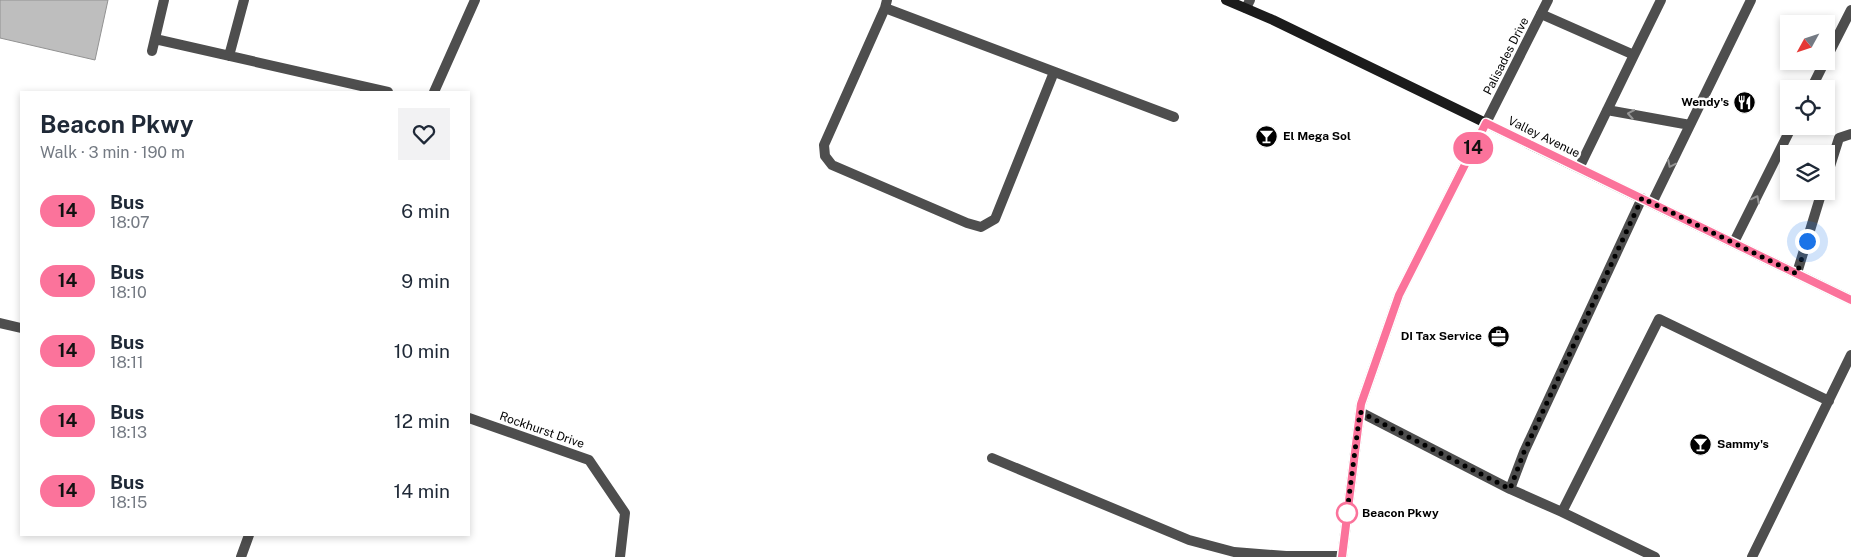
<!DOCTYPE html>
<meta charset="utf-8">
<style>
:root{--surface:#fff;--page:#f2f2f3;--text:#1f2937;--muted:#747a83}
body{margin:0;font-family:"Public Sans",sans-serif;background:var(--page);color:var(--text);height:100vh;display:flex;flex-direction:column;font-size:19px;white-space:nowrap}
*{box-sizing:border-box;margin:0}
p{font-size:16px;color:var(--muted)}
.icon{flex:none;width:28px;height:28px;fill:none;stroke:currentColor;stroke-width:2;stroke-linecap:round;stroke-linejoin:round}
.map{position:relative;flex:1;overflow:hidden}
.drawer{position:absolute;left:20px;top:91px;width:450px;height:445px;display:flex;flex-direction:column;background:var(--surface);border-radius:0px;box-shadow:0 2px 8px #0003}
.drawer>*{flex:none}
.badge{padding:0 10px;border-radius:16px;font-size:18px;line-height:32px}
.needle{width:32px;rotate:230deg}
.fabs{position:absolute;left:1780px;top:15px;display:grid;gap:10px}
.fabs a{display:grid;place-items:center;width:55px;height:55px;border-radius:0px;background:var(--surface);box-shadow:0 2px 8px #0003;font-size:25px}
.you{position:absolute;width:25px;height:25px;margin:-12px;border:4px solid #fff;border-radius:50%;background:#1a73e8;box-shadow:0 0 0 8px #1a73e833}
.map>.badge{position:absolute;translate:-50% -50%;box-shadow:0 0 0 2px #fff}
.round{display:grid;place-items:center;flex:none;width:52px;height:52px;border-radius:0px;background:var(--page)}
.summary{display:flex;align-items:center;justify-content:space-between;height:85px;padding:0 20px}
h1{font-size:24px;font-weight:700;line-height:38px}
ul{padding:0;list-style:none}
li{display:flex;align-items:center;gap:15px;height:70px;padding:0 20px}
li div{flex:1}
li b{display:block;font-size:19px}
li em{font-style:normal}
li .badge{min-width:55px;font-weight:700;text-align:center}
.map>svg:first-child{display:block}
</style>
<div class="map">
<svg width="1851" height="557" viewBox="0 0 1851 557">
<rect width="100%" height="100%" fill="#fff"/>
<!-- building -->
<path fill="#bebebe" stroke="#929292" d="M 0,0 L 108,0 L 95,60 L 0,38 Z"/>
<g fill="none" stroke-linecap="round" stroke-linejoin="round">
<!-- service -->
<path stroke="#4e4e4e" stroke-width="10" d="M 887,0 L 885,8 L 1174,117
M 885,8 L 824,145 L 825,156 L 832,165 L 967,223 L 981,227 L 995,219 L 1054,72
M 1246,8 L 1250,0
M 1541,14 L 1634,55 L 1579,168
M 155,39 L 388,92
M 152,51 L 164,0
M 1634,55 L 1661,0
M 229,56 L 244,0
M 1826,59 L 1851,10
M 1811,89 L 1825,61
M 434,92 L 475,0
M 1607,110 L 1690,125
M 1826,179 L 1839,138 L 1851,134
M 1652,203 L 1751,0
M 1734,242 L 1792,126
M 1797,273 L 1822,191
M 1360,412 L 1510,489 L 1562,512
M 992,458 L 1189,540 L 1234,552 L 1286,556 L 1342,556
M 1510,489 L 1524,452 L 1642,198
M 1655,557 L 1562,512 L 1659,319 L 1829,401
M 1752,557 L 1851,355"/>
<!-- minor -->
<path stroke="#4e4e4e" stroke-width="10" d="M 0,323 L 21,328
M 469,418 L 589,460 L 625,513 L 620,557
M 241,557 L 249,535"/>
<!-- tertiary -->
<path stroke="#4e4e4e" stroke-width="10" d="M 1342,557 L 1361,404 L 1399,295 L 1548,0"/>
<!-- secondary -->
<path stroke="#1b1b1b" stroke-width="10" d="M 1226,0 L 1273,20 L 1851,300"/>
</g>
<!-- one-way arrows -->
<defs><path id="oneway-chevron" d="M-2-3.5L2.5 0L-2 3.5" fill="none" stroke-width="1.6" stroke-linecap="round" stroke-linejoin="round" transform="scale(1.25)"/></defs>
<g stroke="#959595">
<use href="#oneway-chevron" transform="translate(1631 114) rotate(-170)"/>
<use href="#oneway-chevron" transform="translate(1671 164) rotate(116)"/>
<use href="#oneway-chevron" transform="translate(1756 199) rotate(-63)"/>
</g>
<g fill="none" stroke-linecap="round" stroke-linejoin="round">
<defs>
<path id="line" d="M 1342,557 L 1361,404 L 1399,295 L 1486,123 L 1851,300"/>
</defs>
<!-- line casing -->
<use href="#line" stroke="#fff" stroke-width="11"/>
<!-- line -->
<use href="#line" stroke="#fb739b" stroke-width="8"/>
<!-- walk -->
<path stroke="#000" stroke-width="5" stroke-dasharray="0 9" d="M 1347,513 L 1346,520 L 1360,412 L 1510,489 L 1524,452 L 1642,198 L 1797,274 L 1807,241"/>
</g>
<!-- icons -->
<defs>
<symbol id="restaurant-disc" viewBox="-11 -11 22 22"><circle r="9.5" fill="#000" stroke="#fff"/><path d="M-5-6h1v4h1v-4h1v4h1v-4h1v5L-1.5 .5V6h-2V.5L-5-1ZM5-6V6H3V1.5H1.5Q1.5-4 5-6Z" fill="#fff"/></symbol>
<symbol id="bar-disc" viewBox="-11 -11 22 22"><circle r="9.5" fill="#000" stroke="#fff"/><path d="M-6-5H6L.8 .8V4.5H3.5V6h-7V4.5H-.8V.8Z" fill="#fff"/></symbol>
<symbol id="office-disc" viewBox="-11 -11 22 22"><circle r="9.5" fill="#000" stroke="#fff"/><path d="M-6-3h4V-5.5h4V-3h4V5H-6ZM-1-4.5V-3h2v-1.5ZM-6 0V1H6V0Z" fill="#fff"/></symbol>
</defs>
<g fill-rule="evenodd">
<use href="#restaurant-disc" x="1732" y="90" width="25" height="25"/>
<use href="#bar-disc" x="1254" y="124" width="25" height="25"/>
<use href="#office-disc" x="1486" y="324" width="25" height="25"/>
<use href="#bar-disc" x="1688" y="432" width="25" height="25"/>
</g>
<!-- markers -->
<circle fill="#fff" stroke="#fb739b" stroke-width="2.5" cx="1347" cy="513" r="10"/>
<g text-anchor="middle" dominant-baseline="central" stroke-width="5" stroke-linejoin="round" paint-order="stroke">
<!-- street labels -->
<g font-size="12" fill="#000" stroke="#fff">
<text transform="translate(1506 56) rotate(-63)">Palisades Drive</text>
<text transform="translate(1544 137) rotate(26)">Valley Avenue</text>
<text transform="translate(542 430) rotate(19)">Rockhurst Drive</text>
</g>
<!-- poi labels -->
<g font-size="12" font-weight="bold" fill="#000" stroke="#fff" text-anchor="end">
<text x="1729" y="102">Wendy's</text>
<text x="1283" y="136" text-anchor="start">El Mega Sol</text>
<text x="1482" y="336">DI Tax Service</text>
<text x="1717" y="444" text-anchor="start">Sammy's</text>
</g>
<!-- stop labels -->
<g font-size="12" font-weight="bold" fill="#000" stroke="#fff" text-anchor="start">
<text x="1362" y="513">Beacon Pkwy</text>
</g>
</g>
</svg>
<div class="fabs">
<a><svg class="needle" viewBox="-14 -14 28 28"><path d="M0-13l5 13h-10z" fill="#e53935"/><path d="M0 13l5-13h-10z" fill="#747a83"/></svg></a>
<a><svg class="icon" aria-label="locate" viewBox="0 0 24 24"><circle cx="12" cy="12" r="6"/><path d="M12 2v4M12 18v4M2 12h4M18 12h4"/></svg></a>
<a><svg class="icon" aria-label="layers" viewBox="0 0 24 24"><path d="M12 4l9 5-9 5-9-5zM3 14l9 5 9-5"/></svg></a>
</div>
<div class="you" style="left:1807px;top:241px"></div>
<b class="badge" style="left:1473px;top:148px;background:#fb739b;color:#111">14</b>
<section class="drawer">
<div class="summary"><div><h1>Beacon Pkwy</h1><p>Walk · 3 min · 190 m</p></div><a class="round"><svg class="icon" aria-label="heart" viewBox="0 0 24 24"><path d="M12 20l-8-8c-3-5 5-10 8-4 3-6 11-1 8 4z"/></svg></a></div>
<ul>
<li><span class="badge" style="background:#fb739b;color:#111">14</span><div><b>Bus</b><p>18:07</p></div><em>6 min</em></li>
<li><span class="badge" style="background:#fb739b;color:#111">14</span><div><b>Bus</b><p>18:10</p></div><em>9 min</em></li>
<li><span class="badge" style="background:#fb739b;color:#111">14</span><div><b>Bus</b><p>18:11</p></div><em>10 min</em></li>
<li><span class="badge" style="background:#fb739b;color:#111">14</span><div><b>Bus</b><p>18:13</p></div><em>12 min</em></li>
<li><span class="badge" style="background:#fb739b;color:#111">14</span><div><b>Bus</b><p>18:15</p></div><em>14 min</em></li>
</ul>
</section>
</div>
